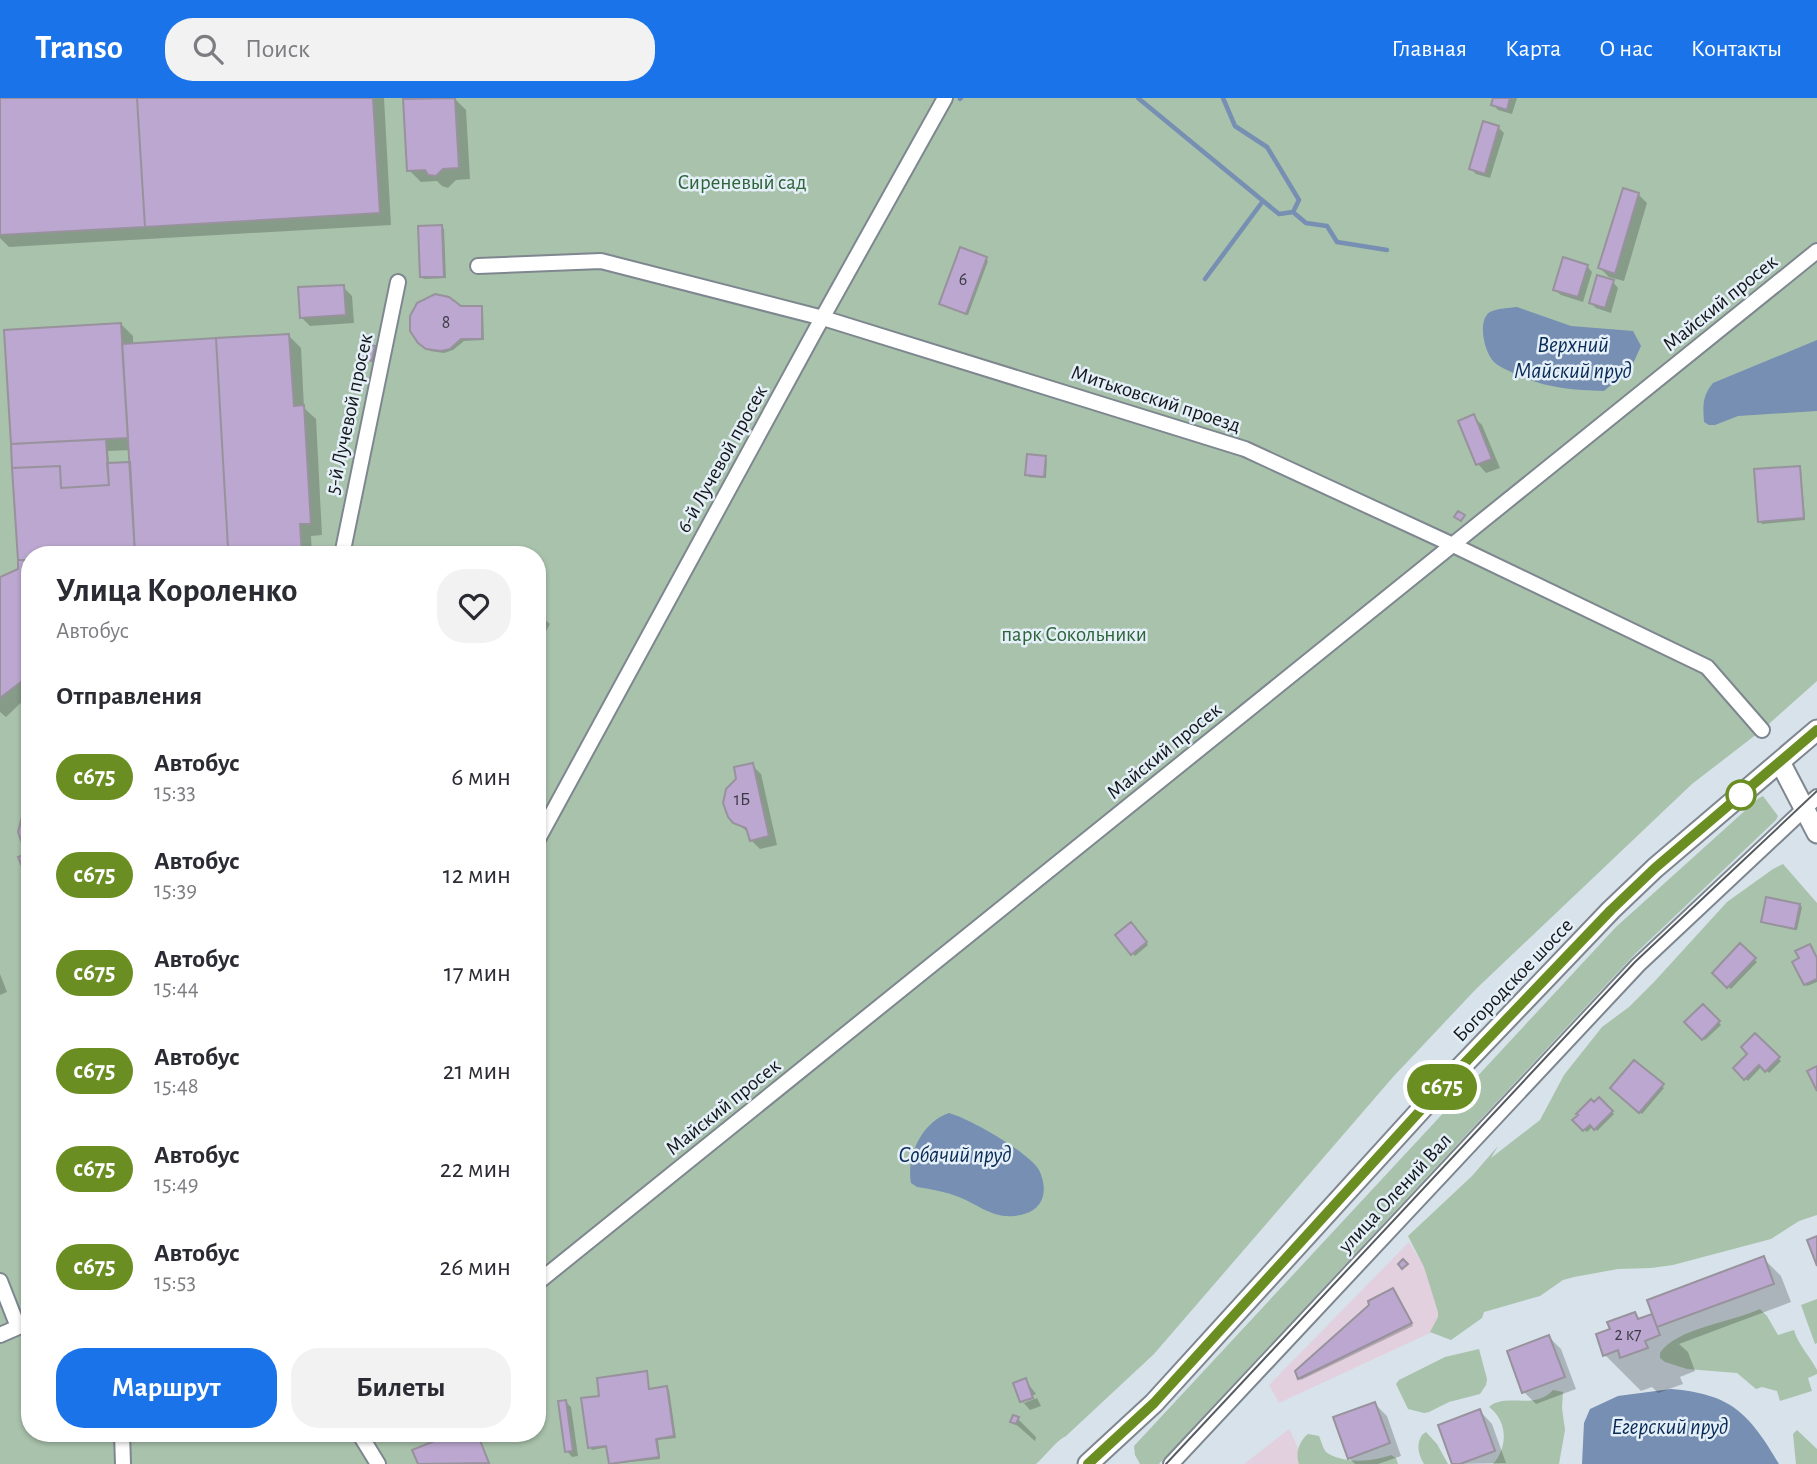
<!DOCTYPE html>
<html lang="ru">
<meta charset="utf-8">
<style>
:root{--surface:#fff;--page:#f2f2f3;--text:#2b2b33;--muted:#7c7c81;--accent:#1a73e8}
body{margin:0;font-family:"Alegreya Sans",sans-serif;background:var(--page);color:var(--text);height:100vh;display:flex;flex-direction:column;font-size:26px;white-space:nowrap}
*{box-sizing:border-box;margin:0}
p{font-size:23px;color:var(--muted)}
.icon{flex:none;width:38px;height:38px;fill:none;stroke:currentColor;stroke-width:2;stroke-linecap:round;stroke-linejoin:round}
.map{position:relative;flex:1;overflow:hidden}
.side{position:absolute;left:21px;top:448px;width:525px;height:896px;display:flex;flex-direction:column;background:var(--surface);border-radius:28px;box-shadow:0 2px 5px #0004}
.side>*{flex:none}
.badge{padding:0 14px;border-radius:23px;font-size:24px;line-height:46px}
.map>.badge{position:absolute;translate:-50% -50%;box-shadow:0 0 0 4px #fff}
h2{padding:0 35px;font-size:26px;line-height:63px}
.round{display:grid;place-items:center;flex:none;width:74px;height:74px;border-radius:28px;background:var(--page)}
.headline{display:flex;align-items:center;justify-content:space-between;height:119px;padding:0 35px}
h1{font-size:33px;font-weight:700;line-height:52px}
.primary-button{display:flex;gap:14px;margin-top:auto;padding:14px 35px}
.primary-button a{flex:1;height:80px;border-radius:28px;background:var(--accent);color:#fff;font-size:28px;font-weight:700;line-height:80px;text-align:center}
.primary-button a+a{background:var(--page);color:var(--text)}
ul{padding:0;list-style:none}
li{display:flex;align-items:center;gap:21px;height:98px;padding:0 35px}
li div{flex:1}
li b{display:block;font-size:26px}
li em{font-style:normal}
li .badge{min-width:77px;font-weight:700;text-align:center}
header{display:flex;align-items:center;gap:42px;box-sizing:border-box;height:98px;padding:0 35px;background:var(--accent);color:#fff}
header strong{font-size:33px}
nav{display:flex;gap:38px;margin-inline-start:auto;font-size:24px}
.search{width:490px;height:63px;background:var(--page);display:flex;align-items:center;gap:18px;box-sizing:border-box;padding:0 24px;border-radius:28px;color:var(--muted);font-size:26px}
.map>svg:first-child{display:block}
</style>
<header>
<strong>Transo</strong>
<div class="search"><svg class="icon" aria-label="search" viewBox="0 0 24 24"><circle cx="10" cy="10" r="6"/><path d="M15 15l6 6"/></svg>Поиск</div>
<nav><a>Главная</a><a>Карта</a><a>О нас</a><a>Контакты</a></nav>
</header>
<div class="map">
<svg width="1817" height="1366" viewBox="0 0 1817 1366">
<rect width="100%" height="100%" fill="#d7e2ea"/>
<!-- industrial -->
<path fill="#e3d0df" d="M 1409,1144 L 1458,1222 L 1279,1305 L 1269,1287 Z
M 1289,1331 L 1306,1366 L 1244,1366 Z"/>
<!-- green -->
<path fill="#a9c2ac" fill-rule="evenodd" d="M 0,0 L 1817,0 L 1817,583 L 1762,632 L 1692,686 L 1476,891 L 1393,979 L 1154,1256 L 1066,1338 C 1057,1342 1046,1357 1036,1366 L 0,1366 ZM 30,457 L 537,457 L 537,1335 L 30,1335 Z
M 1763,698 L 1778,718 L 1776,722 L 1635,856 L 1159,1366 L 1140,1366 L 1135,1357 L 1134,1348 L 1616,829 L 1759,700 Z
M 1783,766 L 1817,805 L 1817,860 L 1810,846 L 1795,853 L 1799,860 L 1792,864 L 1804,887 L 1817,881 L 1817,1117 L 1799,1123 L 1771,1141 L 1673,1167 L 1651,1170 L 1618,1171 L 1574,1179 L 1563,1182 L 1540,1198 L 1484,1214 L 1482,1220 L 1451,1242 L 1430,1234 L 1438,1219 L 1438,1214 L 1424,1169 L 1408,1138 L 1472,1078 L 1498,1048 L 1491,1060 L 1540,1022 L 1564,977 L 1602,929 L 1629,909 L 1654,884 L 1727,804 L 1773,771 ZM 1766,799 L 1800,806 L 1795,831 L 1761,824 ZM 1740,846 L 1756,860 L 1728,890 L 1712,874 ZM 1703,906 L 1720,923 L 1702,941 L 1684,925 ZM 1756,935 L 1780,959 L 1766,974 L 1759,967 L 1744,981 L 1733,970 L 1747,956 L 1741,949 ZM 1634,962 L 1663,986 L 1639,1015 L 1610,990 ZM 1599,999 L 1613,1013 L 1594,1031 L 1590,1027 L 1583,1033 L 1573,1023 L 1578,1017 L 1576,1015 L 1590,1002 L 1594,1004 Z
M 1817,1201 L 1817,1245 L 1815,1246 L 1801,1207 Z
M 1760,1211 L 1767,1218 L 1778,1237 L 1794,1232 C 1798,1247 1810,1258 1817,1272 L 1817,1276 L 1808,1280 L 1812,1293 L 1780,1303 L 1777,1293 L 1762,1289 L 1756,1291 L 1737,1275 L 1687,1271 L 1665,1264 L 1660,1260 L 1660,1255 C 1676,1230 1733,1224 1760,1211 Z
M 1479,1251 L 1487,1281 L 1486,1287 L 1480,1296 L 1449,1304 L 1429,1314 L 1424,1315 L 1408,1311 L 1396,1286 L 1399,1282 L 1445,1259 Z
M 1553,1292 L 1563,1294 L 1562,1310 L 1565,1332 L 1559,1366 L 1493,1366 C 1508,1350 1508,1323 1489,1309 C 1506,1294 1534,1313 1553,1292 Z
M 1797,1332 L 1817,1351 L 1817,1366 L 1796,1366 L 1793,1336 Z
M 1426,1334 L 1437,1346 L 1448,1366 L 1424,1366 C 1418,1356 1416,1347 1422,1337 Z
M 1308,1336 L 1319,1338 C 1321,1343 1323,1350 1326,1354 C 1342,1366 1373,1364 1391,1357 L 1396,1360 L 1398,1366 L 1299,1366 C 1295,1356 1299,1343 1308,1336 Z"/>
<!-- water -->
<path fill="#768fb2" d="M 1517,209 L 1571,228 L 1633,233 L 1641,248 L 1631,270 L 1604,293 C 1570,292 1544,290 1513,275 C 1507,272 1498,268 1494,264 C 1484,254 1477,222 1490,214 C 1498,210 1509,210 1517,209 Z
M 1817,242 L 1817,313 L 1738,318 L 1715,327 L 1709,327 L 1704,324 C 1703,308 1702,298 1713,285 Z
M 949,1015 C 970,1021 1027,1053 1039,1072 C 1043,1080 1045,1089 1043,1098 C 1040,1111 1027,1117 1014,1118 C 992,1120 979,1107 959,1099 C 946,1094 932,1091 917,1089 L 911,1085 C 906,1058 922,1024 949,1015 Z
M 1671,1291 C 1731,1296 1749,1315 1779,1366 L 1582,1366 L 1584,1325 L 1590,1311 L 1618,1298 Z"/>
<!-- shadow -->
<path fill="#0003" fill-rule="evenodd" d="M 0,0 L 384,0 L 391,127 L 9,149 L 0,140 Z
M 454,0 L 466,12 L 470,81 L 456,82 L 448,90 L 442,88 L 437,83 L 421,84 L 409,72 L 405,2 Z
M 1495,0 L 1517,0 L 1512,16 L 1498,12 L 1493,6 Z
M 1498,29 L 1504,35 L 1490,80 L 1476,76 L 1471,71 Z
M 1638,96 L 1647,105 L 1624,183 L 1609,179 L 1600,170 Z
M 442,129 L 444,131 L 446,180 L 424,181 L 421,179 Z
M 986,161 L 988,163 L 968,217 L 943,207 Z
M 1587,168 L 1592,174 L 1583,204 L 1561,197 L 1555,192 Z
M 1613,184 L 1618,190 L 1611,215 L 1596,210 L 1591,205 Z
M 343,189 L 352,198 L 354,225 L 310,228 L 301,219 Z
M 460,210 L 481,210 L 483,212 L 484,242 L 464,243 L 453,252 L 444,255 L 430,253 L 422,247 Z
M 121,226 L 133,238 L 133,247 L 289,238 L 301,250 L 304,310 L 316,321 L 322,437 L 311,438 L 312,457 L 30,457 L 30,596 L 6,619 L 0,614 L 0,482 L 20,472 ZM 131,352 L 131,365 L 109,366 L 108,353 Z
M 374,250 L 377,252 L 374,264 L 362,259 Z
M 1473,318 L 1482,327 L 1500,370 L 1486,375 L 1478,366 Z
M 1045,360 L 1047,362 L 1046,380 L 1030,379 L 1027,377 Z
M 1799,369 L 1801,372 L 1805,422 L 1762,426 L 1760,423 Z
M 537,515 L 550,526 L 544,537 L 537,534 Z
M 752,667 L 761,676 L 777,747 L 760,751 L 751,742 L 750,736 L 729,718 Z
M 1800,807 L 1802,809 L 1797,832 L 1763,824 Z
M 1131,826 L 1148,847 L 1135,858 L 1118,837 Z
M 1740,848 L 1757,864 L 1731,891 L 1714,875 Z
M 1817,861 L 1817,884 L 1807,888 L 1805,886 Z
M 0,876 L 7,894 L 0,897 Z
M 1703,908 L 1721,927 L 1705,942 L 1687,924 Z
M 1755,938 L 1781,963 L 1769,975 L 1762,968 L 1748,983 L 1735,970 L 1750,956 Z
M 1635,964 L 1664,990 L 1642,1016 L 1612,990 Z
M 1599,1001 L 1614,1016 L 1597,1033 L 1593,1028 L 1587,1034 L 1575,1022 Z
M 1763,1160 L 1781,1178 L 1791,1204 L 1679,1246 L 1688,1254 L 1695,1273 L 1680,1279 L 1683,1286 L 1658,1295 L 1652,1289 L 1641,1293 L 1605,1257 L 1612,1232 L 1635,1216 L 1640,1222 L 1654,1217 Z
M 1395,1195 L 1413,1228 L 1301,1282 L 1299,1280 Z
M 1549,1239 L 1561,1251 L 1576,1291 L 1536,1306 L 1524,1294 Z
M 646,1275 L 650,1292 L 667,1290 L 669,1292 L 676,1340 L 658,1342 L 660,1361 L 611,1366 L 608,1349 L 592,1352 L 590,1349 L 601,1299 Z
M 1025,1282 L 1036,1296 L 1024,1301 L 1024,1305 L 1037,1300 L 1041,1308 L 1030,1312 L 1022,1303 Z
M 566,1304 L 571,1309 L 578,1358 L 572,1359 L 567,1353 Z
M 1375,1306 L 1387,1318 L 1401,1358 L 1378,1366 L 1355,1366 L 1349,1360 Z
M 1480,1313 L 1492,1326 L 1506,1365 L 1454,1366 Z
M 1018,1321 L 1036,1339 L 1035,1343 L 1012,1323 Z
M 459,1335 L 477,1335 L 489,1366 L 420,1366 L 414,1353 Z"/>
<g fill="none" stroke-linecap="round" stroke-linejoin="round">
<!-- stream -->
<path stroke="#768fb2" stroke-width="4.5" d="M 1138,0 L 1279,116 L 1293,114
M 1223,0 L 1235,28 L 1267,49 L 1299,102 L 1293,114 L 1306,125 L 1327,128 L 1337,144 L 1387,152
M 960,1 L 961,0
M 1205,181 L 1263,103"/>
</g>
<!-- building -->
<path fill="#bba7cf" stroke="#97929c" stroke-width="2" d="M 0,0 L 137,0 L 145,129 L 0,137 Z
M 137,0 L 373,0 L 380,115 L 145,129 Z
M 455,0 L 459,70 L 443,71 L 436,78 L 428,77 L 425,72 L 407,73 L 403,1 Z
M 1493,0 L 1510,0 L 1507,12 L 1491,7 Z
M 1483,23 L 1499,28 L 1485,76 L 1469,71 Z
M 1623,90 L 1639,95 L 1615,176 L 1598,170 Z
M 442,127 L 444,179 L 420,179 L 418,128 Z
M 960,149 L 987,159 L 966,216 L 939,206 Z
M 1563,159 L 1588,167 L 1578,199 L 1553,192 Z
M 1597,177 L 1614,182 L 1605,210 L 1589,205 Z
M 344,187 L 346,217 L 300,220 L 298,189 Z
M 435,196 L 449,199 L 461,208 L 482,208 L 482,241 L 461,241 L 450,251 L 441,253 L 426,251 L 418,245 L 410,233 L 410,218 L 417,205 Z
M 121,225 L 128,340 L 11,346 L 4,232 Z
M 289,236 L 294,308 L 304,307 L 311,426 L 300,426 L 302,457 L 254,457 L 253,449 L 228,450 L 216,240 Z
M 216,240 L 228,450 L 135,456 L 122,246 Z
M 362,245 L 375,248 L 372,263 L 360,260 Z
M 1474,316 L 1492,361 L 1476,367 L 1458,323 Z
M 106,341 L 109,387 L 61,390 L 60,368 L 12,370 L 11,346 Z
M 1027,356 L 1046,358 L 1044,379 L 1025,377 Z
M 130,364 L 135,456 L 30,457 L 30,462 L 18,462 L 12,370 L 60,368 L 61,390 L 109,387 L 107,365 Z
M 1800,368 L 1804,420 L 1758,424 L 1754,371 Z
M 1458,413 L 1465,417 L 1461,423 L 1454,419 Z
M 157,454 L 157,457 L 115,457 L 135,456 Z
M 18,462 L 30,462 L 30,577 L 0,600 L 0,479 L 18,471 Z
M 753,665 L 769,738 L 750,743 L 746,730 L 733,725 L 728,719 L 723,705 L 726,691 L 736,681 L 734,669 Z
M 26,704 L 30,705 L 30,787 L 18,759 L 26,756 L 18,734 Z
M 1766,799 L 1800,806 L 1795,831 L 1761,824 Z
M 1131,824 L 1147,844 L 1131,857 L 1115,837 Z
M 1740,845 L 1756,860 L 1727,890 L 1712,875 Z
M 1810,846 L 1817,860 L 1817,881 L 1804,887 L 1792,864 L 1799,860 L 1795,853 Z
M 1703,906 L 1720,923 L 1702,942 L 1684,924 Z
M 1755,935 L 1780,959 L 1765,974 L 1759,967 L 1744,982 L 1733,970 L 1747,956 L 1741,949 Z
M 1634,962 L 1664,986 L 1639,1015 L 1610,990 Z
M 1817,968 L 1817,993 L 1807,973 Z
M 1599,999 L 1613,1013 L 1594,1032 L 1590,1027 L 1583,1033 L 1572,1022 L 1578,1017 L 1576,1016 L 1591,1001 L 1594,1004 Z
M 1817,1138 L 1817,1168 L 1807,1142 Z
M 1764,1158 L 1774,1186 L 1657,1229 L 1647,1202 Z
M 1403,1161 L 1408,1166 L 1402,1171 L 1398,1166 Z
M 1393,1190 L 1412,1225 L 1298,1281 L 1295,1273 L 1369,1207 L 1368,1203 Z
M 1635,1214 L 1638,1221 L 1652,1216 L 1660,1237 L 1645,1243 L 1648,1250 L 1620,1260 L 1618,1252 L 1603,1258 L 1596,1236 L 1610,1231 L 1607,1224 Z
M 1549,1237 L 1565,1279 L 1522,1295 L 1507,1253 Z
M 647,1273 L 649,1291 L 667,1288 L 674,1338 L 656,1341 L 659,1359 L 609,1366 L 606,1348 L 588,1350 L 581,1300 L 599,1298 L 597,1280 Z
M 1026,1280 L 1033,1300 L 1020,1304 L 1013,1285 Z
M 566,1302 L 573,1353 L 565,1354 L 558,1303 Z
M 1375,1304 L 1390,1345 L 1348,1361 L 1333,1319 Z
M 1480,1311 L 1495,1353 L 1460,1366 L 1452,1366 L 1438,1327 Z
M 1013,1317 L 1019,1319 L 1016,1326 L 1010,1324 Z
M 454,1335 L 477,1335 L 489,1365 L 418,1366 L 412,1352 Z"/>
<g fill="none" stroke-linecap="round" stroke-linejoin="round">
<defs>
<path id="street" d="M 478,168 L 601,163 L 823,220 L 1245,351 L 1453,447 L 1707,569 L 1762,632
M 342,457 L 398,184
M 537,743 L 815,233 L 945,0
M 0,1183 L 18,1229
M 537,1185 L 1817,153
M 0,1237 L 30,1224
M 122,1335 L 123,1366
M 359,1335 L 378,1366
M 1171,1366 L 1638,867 L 1817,699"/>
<path id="secondary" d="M 1780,664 L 1817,735
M 1088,1366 L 1154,1305 L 1439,992 L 1611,812 L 1655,770 L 1817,632"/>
</defs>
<!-- street casing -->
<use href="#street" stroke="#7e878f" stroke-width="18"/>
<!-- secondary casing -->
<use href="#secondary" stroke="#7e878f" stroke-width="23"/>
<!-- street -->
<use href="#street" stroke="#fff" stroke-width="14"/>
<!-- secondary -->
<use href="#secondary" stroke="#fff" stroke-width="19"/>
<!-- tram -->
<path stroke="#555b5f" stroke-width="2" d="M 1166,1366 L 1635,864 L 1817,693"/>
</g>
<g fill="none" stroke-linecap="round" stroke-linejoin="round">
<defs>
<path id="line" d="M 1088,1366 L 1154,1305 L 1439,992 L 1611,812 L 1655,770 L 1817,632"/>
</defs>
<!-- line casing -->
<use href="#line" stroke="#fff" stroke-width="16"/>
<!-- line -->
<use href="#line" stroke="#6b8e23" stroke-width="10"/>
</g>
<!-- markers -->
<circle fill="#fff" stroke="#6b8e23" stroke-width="3.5" cx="1741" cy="697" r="14"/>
<g text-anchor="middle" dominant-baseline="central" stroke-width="5" stroke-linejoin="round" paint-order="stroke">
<!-- number labels -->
<g font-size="18" fill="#3e3b47">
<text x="963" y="182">6</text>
<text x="446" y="225">8</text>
<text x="742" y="702">1Б</text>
<text x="1628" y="1237">2 к7</text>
</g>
<!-- park labels -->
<g font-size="21" fill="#2e6439" stroke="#e4eff7">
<text x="742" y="84">Сиреневый сад</text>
<text x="1074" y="536">парк Сокольники</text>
</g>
<!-- street labels -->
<g font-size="21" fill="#14171a" stroke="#e4eff7">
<text transform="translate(1720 205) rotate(-39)">Майский просек</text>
<text transform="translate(1156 301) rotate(18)">Митьковский проезд</text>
<text transform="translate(349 316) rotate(-78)">5-й Лучевой просек</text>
<text transform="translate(722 361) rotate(-61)">6-й Лучевой просек</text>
<text transform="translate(1164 653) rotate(-39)">Майский просек</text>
<text transform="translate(1513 882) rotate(-46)">Богородское шоссе</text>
<text transform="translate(723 1009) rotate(-39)">Майский просек</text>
<text transform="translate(1395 1095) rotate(-47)">улица Олений Вал</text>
</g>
<!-- water labels -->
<g font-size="23" font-style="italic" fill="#082a57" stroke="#e4eff7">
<text x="1573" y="247">Верхний<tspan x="1573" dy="26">Майский пруд</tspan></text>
<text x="955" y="1057">Собачий пруд</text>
<text x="1670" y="1329">Егерский пруд</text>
</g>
</g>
</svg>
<b class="badge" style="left:1442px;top:989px;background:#6b8e23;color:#fff">с675</b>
<section class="side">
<div class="headline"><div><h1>Улица Короленко</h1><p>Автобус</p></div><a class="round"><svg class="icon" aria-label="heart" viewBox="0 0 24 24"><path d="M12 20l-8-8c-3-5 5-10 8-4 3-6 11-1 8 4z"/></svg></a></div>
<h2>Отправления</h2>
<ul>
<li><span class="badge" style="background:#6b8e23;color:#fff">с675</span><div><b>Автобус</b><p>15:33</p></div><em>6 мин</em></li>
<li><span class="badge" style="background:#6b8e23;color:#fff">с675</span><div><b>Автобус</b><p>15:39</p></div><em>12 мин</em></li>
<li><span class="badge" style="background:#6b8e23;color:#fff">с675</span><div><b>Автобус</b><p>15:44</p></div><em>17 мин</em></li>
<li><span class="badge" style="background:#6b8e23;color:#fff">с675</span><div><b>Автобус</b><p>15:48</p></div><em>21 мин</em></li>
<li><span class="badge" style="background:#6b8e23;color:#fff">с675</span><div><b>Автобус</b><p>15:49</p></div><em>22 мин</em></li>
<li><span class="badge" style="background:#6b8e23;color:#fff">с675</span><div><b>Автобус</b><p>15:53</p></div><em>26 мин</em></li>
</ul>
<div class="primary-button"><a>Маршрут</a><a>Билеты</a></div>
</section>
</div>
